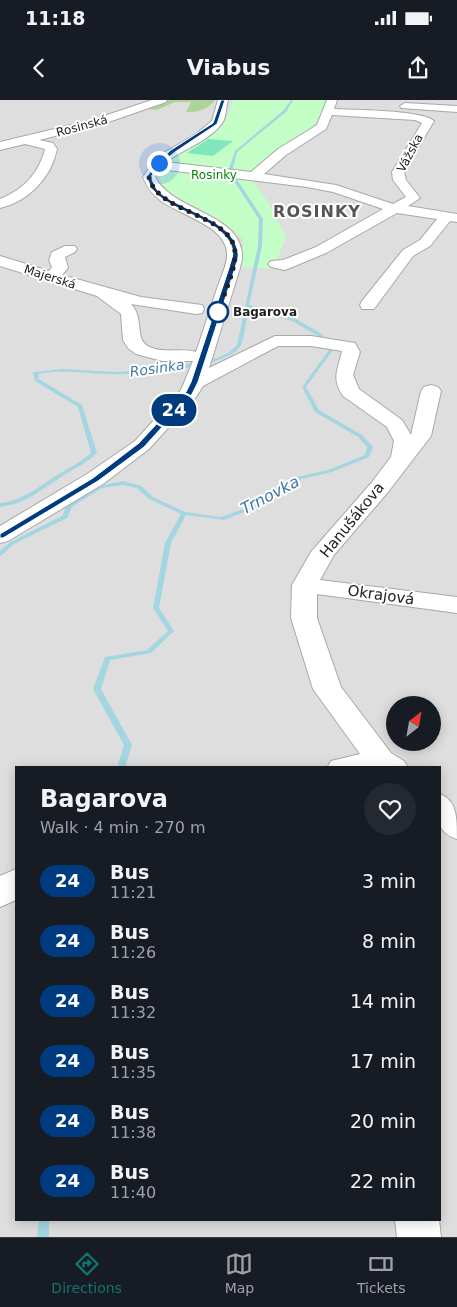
<!DOCTYPE html>
<meta charset="utf-8">
<style>
:root{--surface:#171b24;--page:#242831;--text:#f1f3f6;--muted:#9ea1a6;--line:#363941;--accent:#0f766e}
body{margin:0;font-family:"DejaVu Sans",sans-serif;background:var(--page);color:var(--text);height:100vh;display:flex;flex-direction:column;font-size:19px;white-space:nowrap}
*{box-sizing:border-box;margin:0}
p{font-size:16px;color:var(--muted)}
.icon{flex:none;width:28px;height:28px;fill:none;stroke:currentColor;stroke-width:2;stroke-linecap:round;stroke-linejoin:round}
.map{position:relative;flex:1;overflow:hidden}
.sheet{position:absolute;left:15px;top:666px;width:426px;height:455px;display:flex;flex-direction:column;background:var(--surface);border-radius:0px;box-shadow:0 2px 12px #0003}
.sheet>*{flex:none}
.badge{padding:0 10px;border-radius:16px;font-size:18px;line-height:32px}
.needle{width:32px;rotate:31deg}
.tools{position:absolute;left:386px;top:596px;display:grid;gap:10px}
.tools a{display:grid;place-items:center;width:55px;height:55px;border-radius:50%;background:var(--surface);box-shadow:0 2px 12px #0003;font-size:25px}
.you{position:absolute;width:25px;height:25px;margin:-12px;border:4px solid #fff;border-radius:50%;background:#1a73e8;box-shadow:0 0 0 8px #1a73e833}
.map>.badge{position:absolute;translate:-50% -50%;box-shadow:0 0 0 2px #fff}
.round{display:grid;place-items:center;flex:none;width:52px;height:52px;border-radius:26px;background:var(--page)}
.overview{display:flex;align-items:center;justify-content:space-between;height:85px;padding:0 25px}
h1{font-size:24px;font-weight:600;line-height:38px}
ul{padding:0;list-style:none}
li{display:flex;align-items:center;gap:15px;height:60px;padding:0 25px}
li div{flex:1}
li b{display:block;font-size:19px}
li em{font-style:normal}
li .badge{min-width:55px;font-weight:700;text-align:center}
.status{display:flex;justify-content:space-between;align-items:center;height:35px;padding:0 25px;background:var(--surface);direction:ltr}
.status svg{height:14px;fill:currentColor}
header{display:flex;justify-content:space-between;align-items:center;height:65px;padding:0 25px;background:var(--surface);font-size:22px;font-weight:600}
.dock{display:flex;justify-content:space-around;align-items:center;height:70px;border-top:1px solid var(--line);background:var(--surface);font-size:14px;color:var(--muted)}
.dock a{display:grid;justify-items:center;gap:2px}
.dock .active{color:var(--accent)}
.map>svg:first-child{display:block}
</style>
<div class="status"><b>11:18</b><svg viewBox="0 0 49 12"><path d="M0 12V9h3v3zM5 12V6h3v6zM10 12V3h3v9zM15 12V0h3v12zM26 1h20v11H26zM47 4h2v5h-2z"/></svg></div>
<header><svg class="icon" aria-label="back" viewBox="0 0 24 24"><path d="M15 5l-7 7 7 7"/></svg>Viabus<svg class="icon" aria-label="share" viewBox="0 0 24 24"><path d="M12 15V3M7 8l5-5 5 5M5 13v7h14v-7"/></svg></header>
<div class="map">
<svg width="457" height="1137" viewBox="0 0 457 1137">
<rect width="100%" height="100%" fill="#f2eee7"/>
<!-- residential -->
<path fill="#dfdede" fill-rule="evenodd" d="M 0,0 L 457,0 L 457,1137 L 0,1137 ZM 395,605 L 432,605 L 432,642 L 395,642 ZM 16,668 L 440,668 L 440,1120 L 16,1120 Z"/>
<!-- forest -->
<path fill="#acd499" d="M 169,0 L 215,0 C 209,9 196,13 186,12 L 191,2 L 175,2 L 157,10 L 147,9 Z"/>
<!-- park -->
<path fill="#c2fec5" d="M 233,0 L 329,0 L 323,20 L 317,20 L 306,37 L 250,78 L 268,102 L 286,137 L 273,169 L 242,167 L 243,140 C 222,115 186,106 161,85 L 159,74 L 169,61 L 216,30 L 226,20 Z"/>
<!-- pitch -->
<path fill="#80e6bb" d="M 208,39 L 233,41 L 213,56 L 187,53 Z"/>
<g fill="none" stroke-linecap="round" stroke-linejoin="round">
<!-- stream -->
<path fill="#a4d6e2" fill-rule="evenodd" d="M 291,0 L 293,0 L 286,12 L 237,52 L 232,72 L 263,119 L 262,146 L 249,205 L 296,219 L 322,234 L 333,250 L 306,287 L 319,310 L 362,335 L 373,347 L 369,357 L 332,372 L 301,379 L 250,410 L 224,420 L 186,415 L 171,443 L 159,508 L 174,531 L 151,553 L 110,560 L 101,589 L 132,645 L 125,668 L 117,668 L 124,645 L 93,589 L 105,557 L 147,550 L 168,531 L 153,508 L 165,443 L 181,414 L 149,399 L 137,388 L 123,385 L 102,388 L 72,407 L 67,418 L 14,444 L 2,455 L 0,456 L 0,451 L 10,442 L 62,416 L 67,405 L 98,386 L 123,381 L 141,386 L 153,397 L 185,412 L 221,417 L 246,408 L 297,377 L 328,370 L 365,355 L 367,347 L 358,337 L 315,312 L 302,287 L 329,250 L 318,236 L 292,221 L 249,208 C 247,216 244,239 241,245 C 229,269 136,275 110,274 C 86,274 62,269 38,274 L 39,279 L 82,305 L 97,353 C 87,363 75,368 64,375 C 42,389 27,404 0,407 L 0,403 C 23,401 39,386 59,374 C 70,367 81,362 91,353 L 78,307 L 35,281 L 33,273 L 35,272 L 62,269 L 118,272 L 169,267 L 205,261 L 217,258 L 228,253 L 237,245 L 258,146 L 259,119 L 228,72 L 235,51 L 284,10 Z
M 39,1120 L 49,1120 L 49,1137 L 37,1137 Z"/>
<defs>
<path id="minor" d="M 152,0 L 167,0 L 166,2 L 100,25 L 39,40 L 53,43 L 57,49 C 51,78 29,101 0,108 L 0,99 C 23,90 39,73 45,49 L 25,44 L 0,50 L 0,42 L 92,20 Z
M 218,0 L 228,0 C 226,6 226,14 224,20 C 215,38 182,50 166,62 L 251,72 L 278,49 L 317,25 L 327,0 L 337,0 L 334,9 C 353,10 422,10 434,21 L 404,72 L 406,80 L 420,98 L 408,106 L 457,114 L 457,122 L 450,121 L 430,146 L 413,156 L 374,209 L 362,209 L 360,205 L 362,201 L 403,150 L 420,140 L 437,119 L 397,113 L 326,153 L 290,168 L 285,170 L 271,167 L 268,164 L 271,161 L 283,160 L 316,147 L 383,109 L 333,92 L 307,87 L 159,69 L 155,77 C 173,111 238,113 242,153 C 243,158 241,163 240,168 L 209,268 L 275,236 L 311,236 L 355,243 L 360,252 L 353,275 L 359,289 L 402,320 L 411,335 L 421,291 L 424,287 L 431,285 L 438,287 L 441,291 L 431,336 L 388,392 L 334,455 L 320,480 L 457,497 L 457,513 L 317,494 L 317,518 L 341,587 L 391,653 L 404,661 L 408,668 L 327,668 L 331,661 L 360,654 L 313,589 L 291,518 L 292,485 L 311,452 L 372,382 L 391,357 L 394,341 L 387,327 L 343,296 C 331,278 338,270 342,251 L 311,246 L 278,246 L 203,286 L 196,297 L 149,349 L 103,384 L 8,441 L 0,443 L 0,426 L 87,374 L 135,341 L 181,290 L 193,261 L 162,261 L 136,254 L 128,248 L 123,240 L 121,214 L 97,196 L 0,166 L 0,156 L 49,171 L 52,167 L 49,160 L 52,152 L 65,146 L 75,146 L 77,149 L 75,152 L 65,157 L 68,168 L 62,175 L 141,197 L 202,205 L 204,209 L 202,213 L 196,214 L 131,204 C 146,220 132,241 152,248 C 166,253 181,248 196,252 C 204,229 211,206 219,183 C 222,174 228,163 227,153 C 226,126 180,115 161,101 C 152,94 147,87 143,77 L 157,57 L 196,34 L 212,21 ZM 332,15 L 415,20 L 422,23 L 392,72 L 393,80 L 406,97 L 393,104 L 336,85 L 264,74 L 286,55 L 326,29 Z
M 405,3 L 457,6 L 457,12 L 401,8 L 400,6 Z
M 440,694 C 457,701 457,717 457,739 C 433,731 440,716 440,694 Z
M 16,769 L 16,800 L 0,807 L 0,776 Z
M 395,1120 L 439,1120 L 441,1137 L 397,1137 Z"/>
</defs>
<!-- minor casing -->
<use href="#minor" stroke="#a8a8a8" stroke-width="2"/>
<!-- minor -->
<use href="#minor" fill="#fff" fill-rule="evenodd"/>
</g>
<!-- line -->
<path fill="#003b80" stroke="#fff" d="M 221,0 L 225,0 L 217,24 L 175,52 L 158,66 L 151,77 C 153,82 155,87 158,91 C 179,111 234,119 238,153 C 239,157 236,164 235,168 L 198,282 L 192,294 L 144,347 L 98,381 L 3,438 L 0,438 L 0,434 L 93,378 L 139,343 L 186,292 L 191,282 L 229,168 C 230,163 233,157 233,152 C 228,119 173,114 154,91 C 150,88 149,82 147,77 L 155,64 L 171,50 L 213,23 Z"/>
<g fill="none" stroke-linecap="round" stroke-linejoin="round">
<!-- walk -->
<path stroke="#212121" stroke-width="5" stroke-dasharray="0 9" d="M 159,63 L 149,77 C 157,114 234,114 235,153 C 236,169 223,196 218,212"/>
</g>
<!-- markers -->
<circle fill="#fff" stroke="#003b80" stroke-width="2.5" cx="218" cy="212" r="10"/>
<g text-anchor="middle" dominant-baseline="central" stroke-width="4" stroke-linejoin="round" paint-order="stroke">
<!-- far-street labels -->
<g font-size="12" fill="#212121" stroke="#fff">
<text transform="translate(82 26) rotate(-15)">Rosinská</text>
<text transform="translate(410 53) rotate(-62)">Vážska</text>
<text transform="translate(50 177) rotate(18)">Majerská</text>
</g>
<!-- far-park labels -->
<g font-size="12" fill="#04850a" stroke="#fff">
<text x="214" y="75">Rosinky</text>
</g>
<!-- far-stop labels -->
<g font-size="12" font-weight="bold" fill="#212121" stroke="#fff" text-anchor="start">
<text x="233" y="212">Bagarova</text>
</g>
<!-- far-water labels -->
<g font-size="14" font-style="italic" fill="#3f78a9" stroke="#fff">
<text transform="translate(157 268) rotate(-8)">Rosinka</text>
</g>
<!-- street labels -->
<g font-size="15" fill="#212121" stroke="#fff">
<text transform="translate(352 420) rotate(-51)">Hanušákova</text>
<text transform="translate(381 495) rotate(8)">Okrajová</text>
</g>
<!-- far-district labels -->
<g font-size="16" font-weight="bold" letter-spacing="1" fill="#545454" stroke="#fff">
<text x="317" y="111">ROSINKY</text>
</g>
<!-- water labels -->
<g font-size="16" font-style="italic" fill="#3f78a9" stroke="#fff">
<text transform="translate(270 395) rotate(-28)">Trnovka</text>
</g>
</g>
</svg>
<div class="tools">
<a><svg class="needle" viewBox="-14 -14 28 28"><path d="M0-13l5 13h-10z" fill="#e53935"/><path d="M0 13l5-13h-10z" fill="#9ea1a6"/></svg></a>
</div>
<div class="you" style="left:159px;top:63px"></div>
<b class="badge" style="left:174px;top:310px;background:#003b80;color:#fff">24</b>
<section class="sheet">
<div class="overview"><div><h1>Bagarova</h1><p>Walk · 4 min · 270 m</p></div><a class="round"><svg class="icon" aria-label="heart" viewBox="0 0 24 24"><path d="M12 20l-8-8c-3-5 5-10 8-4 3-6 11-1 8 4z"/></svg></a></div>
<ul>
<li><span class="badge" style="background:#003b80;color:#fff">24</span><div><b>Bus</b><p>11:21</p></div><em>3 min</em></li>
<li><span class="badge" style="background:#003b80;color:#fff">24</span><div><b>Bus</b><p>11:26</p></div><em>8 min</em></li>
<li><span class="badge" style="background:#003b80;color:#fff">24</span><div><b>Bus</b><p>11:32</p></div><em>14 min</em></li>
<li><span class="badge" style="background:#003b80;color:#fff">24</span><div><b>Bus</b><p>11:35</p></div><em>17 min</em></li>
<li><span class="badge" style="background:#003b80;color:#fff">24</span><div><b>Bus</b><p>11:38</p></div><em>20 min</em></li>
<li><span class="badge" style="background:#003b80;color:#fff">24</span><div><b>Bus</b><p>11:40</p></div><em>22 min</em></li>
</ul>
</section>
</div>
<nav class="dock">
<a class="active"><svg class="icon" aria-label="directions" viewBox="0 0 24 24"><path d="M12 3l9 9-9 9-9-9zM9 14v-3h6M13 9l2 2-2 2"/></svg>Directions</a>
<a><svg class="icon" aria-label="map" viewBox="0 0 24 24"><path d="M3 6l6-2 6 2 6-2v14l-6 2-6-2-6 2zM9 4v14M15 6v14"/></svg>Map</a>
<a><svg class="icon" aria-label="tickets" viewBox="0 0 24 24"><path d="M3 7h18v10H3zM15 7v10"/></svg>Tickets</a>
</nav>
